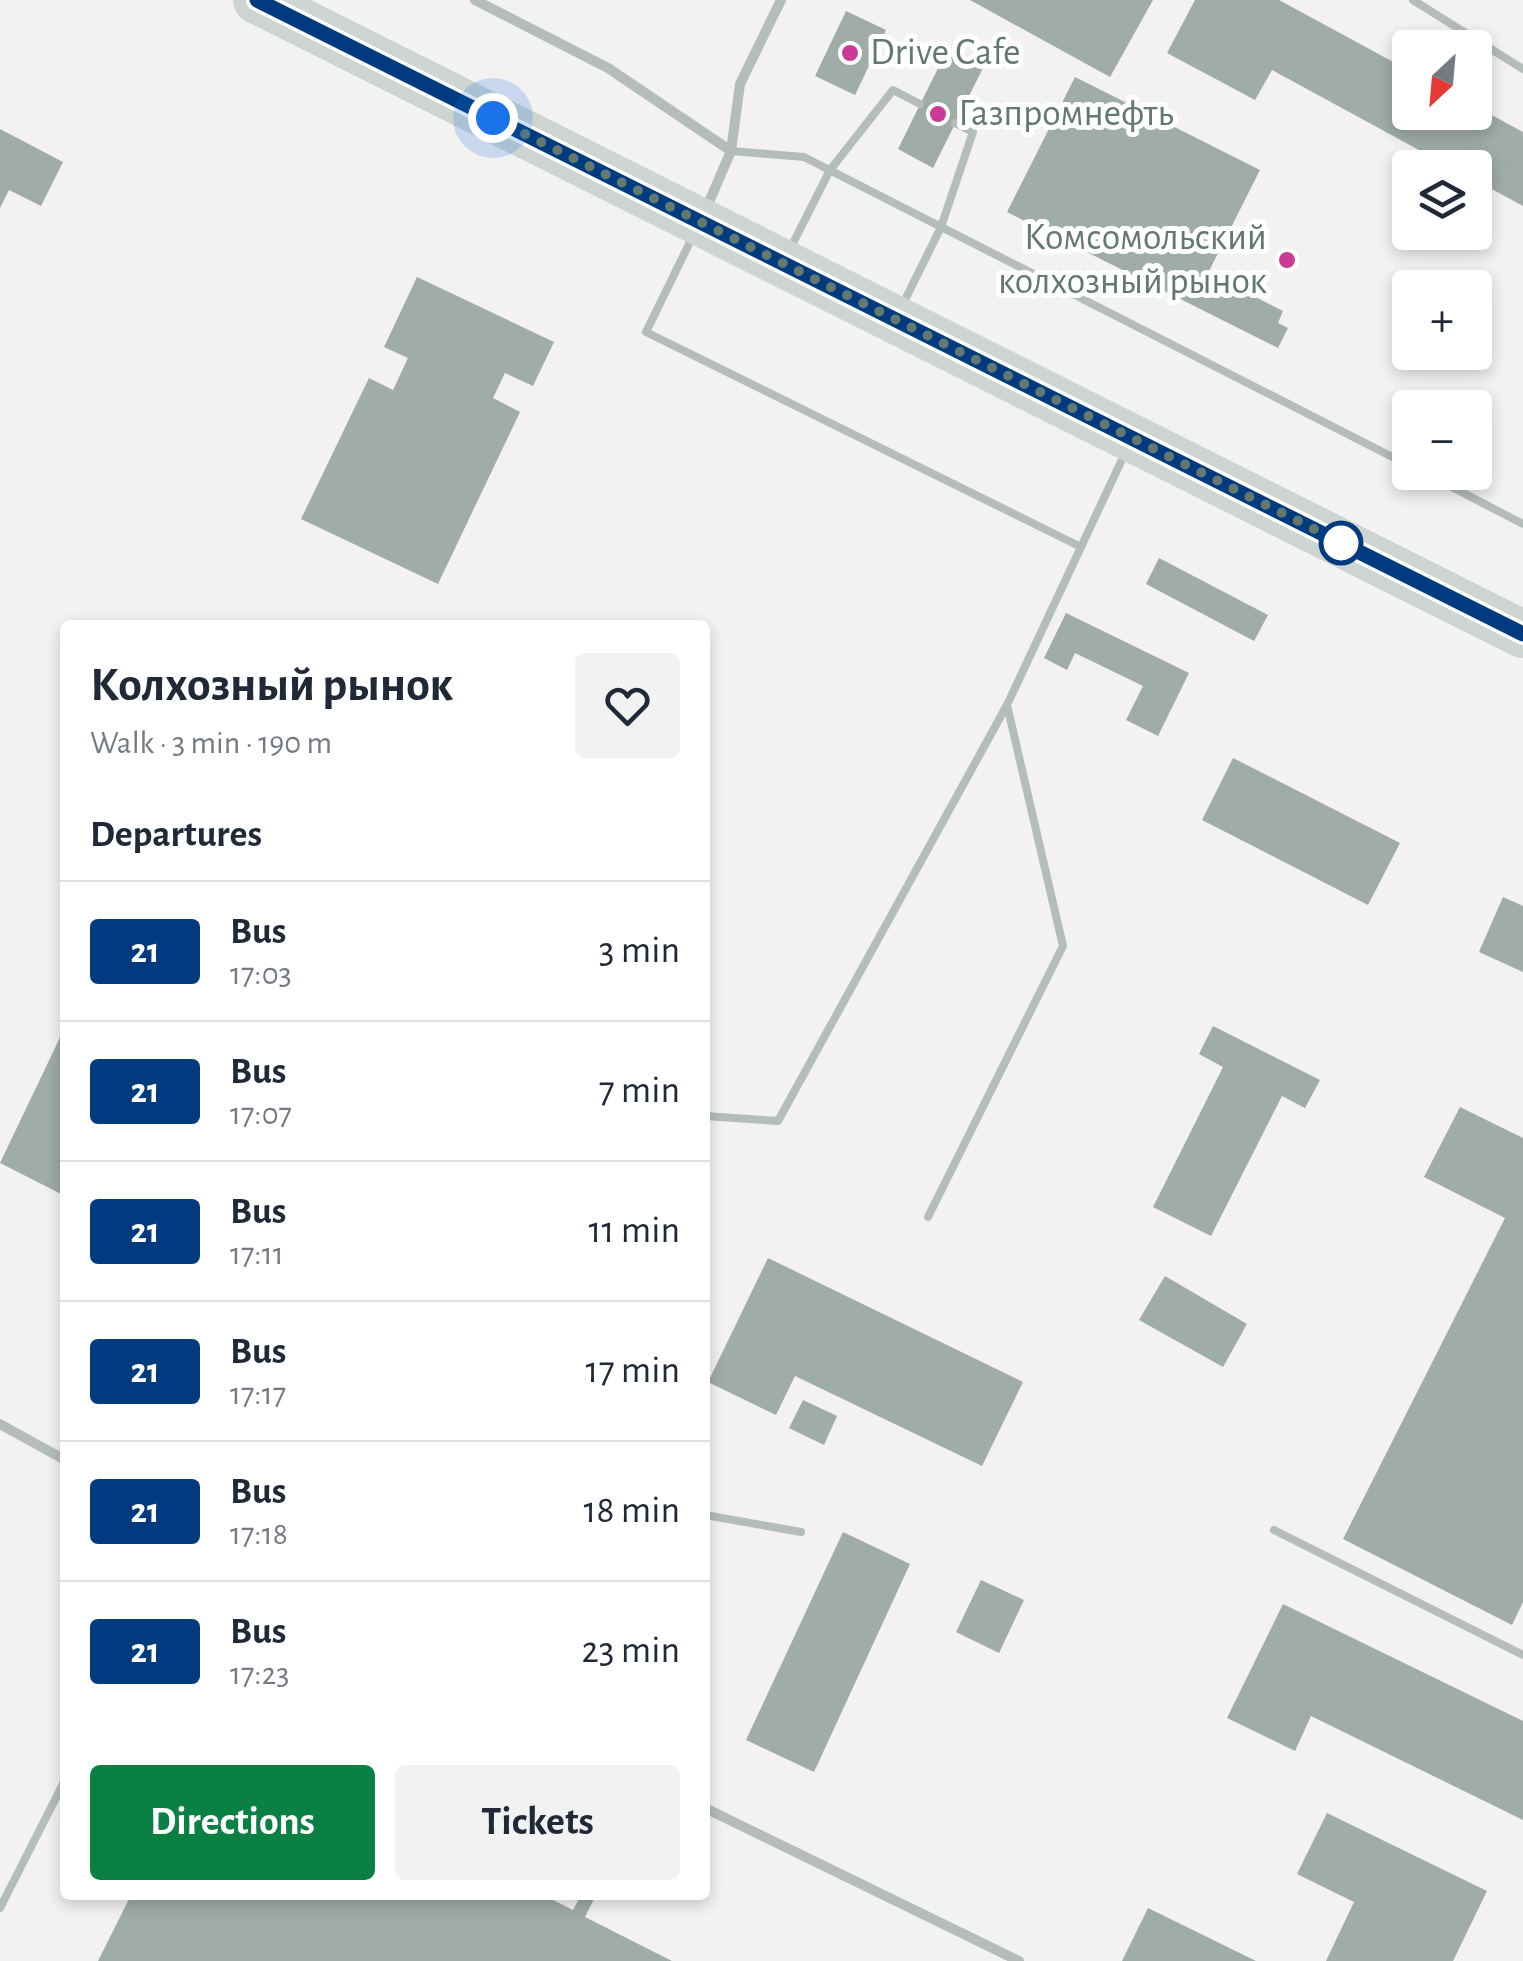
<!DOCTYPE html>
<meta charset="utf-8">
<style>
:root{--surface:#fff;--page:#f2f2f3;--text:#1f2937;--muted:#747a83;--line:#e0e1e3;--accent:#0b8043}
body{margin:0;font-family:"Alegreya Sans",sans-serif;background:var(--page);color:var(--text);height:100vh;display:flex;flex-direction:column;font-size:38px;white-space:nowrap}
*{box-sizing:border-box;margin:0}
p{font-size:32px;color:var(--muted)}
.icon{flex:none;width:55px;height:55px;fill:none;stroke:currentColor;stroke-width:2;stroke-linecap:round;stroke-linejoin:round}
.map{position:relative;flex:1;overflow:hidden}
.side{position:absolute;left:60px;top:620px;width:650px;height:1280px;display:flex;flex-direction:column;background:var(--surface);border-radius:10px;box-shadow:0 5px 15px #0003}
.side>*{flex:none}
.badge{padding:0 20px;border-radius:8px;font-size:35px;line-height:65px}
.needle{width:65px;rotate:206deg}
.fabs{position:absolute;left:1392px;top:30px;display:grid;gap:20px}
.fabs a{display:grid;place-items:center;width:100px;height:100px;border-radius:10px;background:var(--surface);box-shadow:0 5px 15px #0003;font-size:50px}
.you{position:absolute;width:50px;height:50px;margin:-25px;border:8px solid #fff;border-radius:50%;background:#1a73e8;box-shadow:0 0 0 15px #1a73e833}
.map>.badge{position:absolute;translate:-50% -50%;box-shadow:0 0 0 5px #fff}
h2{padding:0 30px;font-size:38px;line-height:90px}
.round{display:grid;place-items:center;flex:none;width:105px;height:105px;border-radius:10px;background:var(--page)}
.headline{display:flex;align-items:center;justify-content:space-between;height:170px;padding:0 30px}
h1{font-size:48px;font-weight:600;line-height:75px}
.cta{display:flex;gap:20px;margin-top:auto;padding:20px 30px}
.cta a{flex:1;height:115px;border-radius:10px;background:var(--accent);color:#fff;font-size:40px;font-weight:600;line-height:115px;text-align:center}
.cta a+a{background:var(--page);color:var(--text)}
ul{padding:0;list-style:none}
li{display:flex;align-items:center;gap:30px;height:140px;padding:0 30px;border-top:2px solid var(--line)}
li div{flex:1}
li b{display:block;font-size:38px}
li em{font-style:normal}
li .badge{min-width:110px;font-weight:700;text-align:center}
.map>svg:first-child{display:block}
</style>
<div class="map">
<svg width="1523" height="1961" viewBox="0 0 1523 1961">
<rect width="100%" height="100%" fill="#f4f1f1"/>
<!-- building -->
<path fill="#a0aca6" d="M 970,0 L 1153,0 L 1110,77 Z
M 1195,0 L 1279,0 L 1410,71 L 1410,112 L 1475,112 L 1475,106 L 1523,132 L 1523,206 L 1475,180 L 1475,168 L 1452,168 L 1272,70 L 1255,100 L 1167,53 Z
M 846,11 L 886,30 L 855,95 L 815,76 Z
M 949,46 L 984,66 L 933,168 L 898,149 Z
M 1075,77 L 1260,170 L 1208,273 L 1283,311 L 1278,323 L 1288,328 L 1278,348 L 1007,212 Z
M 0,129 L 63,162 L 41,206 L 9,190 L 0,208 Z
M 417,277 L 554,342 L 533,386 L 505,373 L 493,398 L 520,412 L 438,584 L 301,519 L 369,378 L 393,390 L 408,358 L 384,347 Z
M 1159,558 L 1268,615 L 1254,641 L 1146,584 Z
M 1066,613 L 1189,673 L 1158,736 L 1126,720 L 1143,686 L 1075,653 L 1067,670 L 1044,658 Z
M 1233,758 L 1400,843 L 1368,905 L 1202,820 Z
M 1503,897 L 1523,906 L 1523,972 L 1479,952 Z
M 1213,1026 L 1320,1080 L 1305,1108 L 1282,1096 L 1211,1236 L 1153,1207 L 1223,1067 L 1199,1054 Z
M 65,1027 L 65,1196 L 0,1163 Z
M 1460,1107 L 1523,1138 L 1523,1602 L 1512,1625 L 1343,1539 L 1505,1218 L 1424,1177 Z
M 768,1258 L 1023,1382 L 982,1466 L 795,1376 L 776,1415 L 708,1382 Z
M 1165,1276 L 1247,1324 L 1223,1367 L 1139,1320 Z
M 803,1400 L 837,1416 L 824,1445 L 789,1428 Z
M 843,1532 L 910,1564 L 814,1772 L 746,1740 Z
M 981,1580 L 1024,1600 L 999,1653 L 956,1632 Z
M 1283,1604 L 1523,1721 L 1523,1820 L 1311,1716 L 1295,1751 L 1227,1718 Z
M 1327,1813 L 1487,1891 L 1453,1961 L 1326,1961 L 1354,1902 L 1297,1874 Z
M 131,1895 L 543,1895 L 573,1910 L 581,1895 L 596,1895 L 585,1917 L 672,1961 L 98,1961 Z
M 1148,1908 L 1256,1961 L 1122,1961 Z"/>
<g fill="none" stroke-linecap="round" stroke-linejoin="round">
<!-- service -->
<path stroke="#b5bdb9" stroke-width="8" d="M 1413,0 L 1523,69
M 731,151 L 804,157 L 1410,466
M 692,238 L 646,332 L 1081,547
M 790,249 L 830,170 L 893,90 L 920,104
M 902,306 L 941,227 L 973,132 L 955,123
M 1423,472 L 1523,524
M 705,1116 L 778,1121 L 1007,705 L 1126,451
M 928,1217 L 1063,946 L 1007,705
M 705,1515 L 801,1532
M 1274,1530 L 1523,1655
M 0,1908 L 65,1780"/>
<!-- minor -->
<path stroke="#b5bdb9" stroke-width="10" d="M 475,0 L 608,68 L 731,151
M 706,209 L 731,151 L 740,84 L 781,0
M 0,1424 L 65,1460
M 705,1808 L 1019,1961"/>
<!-- primary -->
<path stroke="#ced5d1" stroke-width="48" d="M 257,0 L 1523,634"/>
</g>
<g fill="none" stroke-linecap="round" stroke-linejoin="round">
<defs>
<path id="line" d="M 257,0 L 1523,634"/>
</defs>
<!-- line casing -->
<use href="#line" stroke="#fff" stroke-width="22"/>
<!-- line -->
<use href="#line" stroke="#003b80" stroke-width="15"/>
<!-- walk -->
<path stroke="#63796f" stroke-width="10" stroke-dasharray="0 18" d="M 493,118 L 1350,547 L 1341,543"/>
</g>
<!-- markers -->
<g fill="#cb3a97" stroke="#fff" stroke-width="4">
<circle cx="850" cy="53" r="10"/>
<circle cx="938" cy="114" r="10"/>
<circle cx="1287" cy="260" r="10"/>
</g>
<circle fill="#fff" stroke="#003b80" stroke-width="5" cx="1341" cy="543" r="20"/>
<g text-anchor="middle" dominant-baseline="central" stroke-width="10" stroke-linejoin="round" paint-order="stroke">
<!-- poi labels -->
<g font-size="38" fill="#63796f" stroke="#fff" text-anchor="start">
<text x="870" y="53">Drive Cafe</text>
<text x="958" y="114">Газпромнефть</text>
<text x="1267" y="238" text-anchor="end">Комсомольский<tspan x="1267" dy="44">колхозный рынок</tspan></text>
</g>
</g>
</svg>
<div class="fabs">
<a><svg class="needle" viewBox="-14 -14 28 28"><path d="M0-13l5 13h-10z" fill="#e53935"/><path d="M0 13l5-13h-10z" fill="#747a83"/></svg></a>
<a><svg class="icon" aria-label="layers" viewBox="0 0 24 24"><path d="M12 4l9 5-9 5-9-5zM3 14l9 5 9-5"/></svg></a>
<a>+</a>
<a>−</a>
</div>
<div class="you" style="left:493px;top:118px"></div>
<section class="side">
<div class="headline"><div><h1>Колхозный рынок</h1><p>Walk · 3 min · 190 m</p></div><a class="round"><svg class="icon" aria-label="heart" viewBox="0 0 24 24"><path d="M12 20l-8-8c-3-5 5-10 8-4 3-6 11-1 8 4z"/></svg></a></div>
<h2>Departures</h2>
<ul>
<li><span class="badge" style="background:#003b80;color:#fff">21</span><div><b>Bus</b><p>17:03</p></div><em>3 min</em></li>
<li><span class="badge" style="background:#003b80;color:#fff">21</span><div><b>Bus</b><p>17:07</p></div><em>7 min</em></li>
<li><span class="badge" style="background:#003b80;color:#fff">21</span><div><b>Bus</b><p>17:11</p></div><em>11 min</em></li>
<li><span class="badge" style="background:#003b80;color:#fff">21</span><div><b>Bus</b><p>17:17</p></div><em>17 min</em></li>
<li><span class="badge" style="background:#003b80;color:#fff">21</span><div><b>Bus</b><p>17:18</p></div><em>18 min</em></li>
<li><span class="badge" style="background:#003b80;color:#fff">21</span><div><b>Bus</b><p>17:23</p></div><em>23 min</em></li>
</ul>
<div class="cta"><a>Directions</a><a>Tickets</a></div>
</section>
</div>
